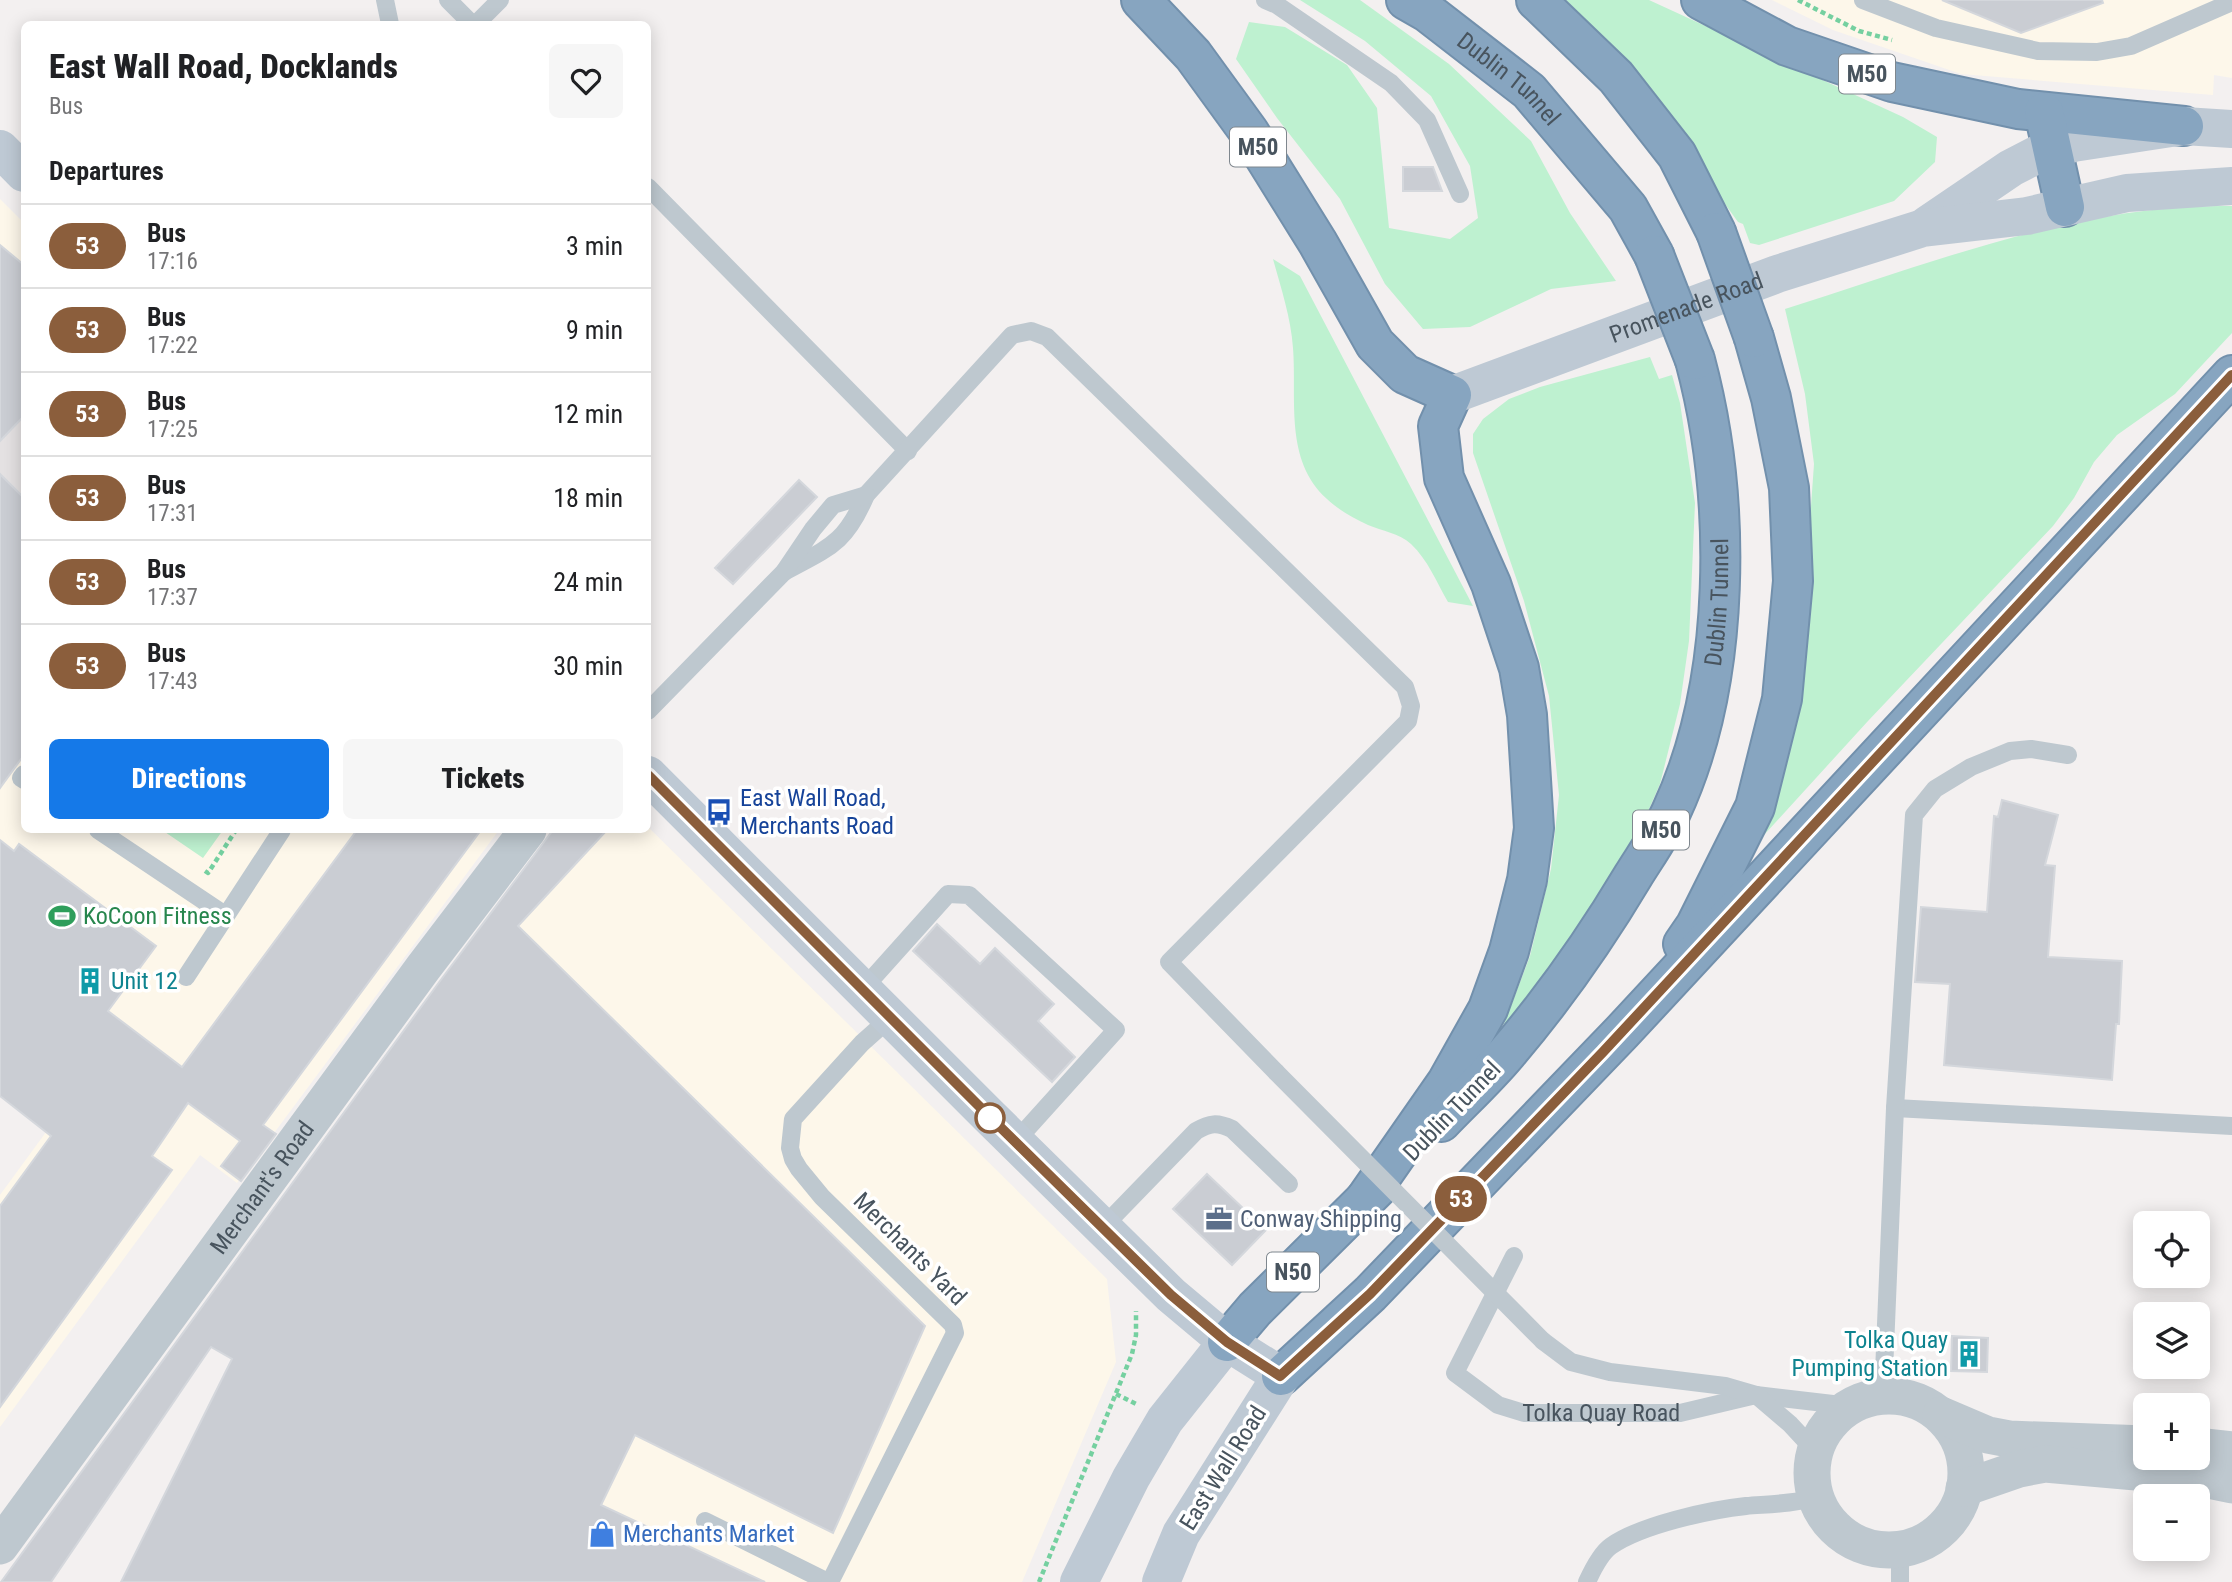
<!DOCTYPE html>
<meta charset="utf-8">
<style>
:root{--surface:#fff;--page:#f6f6f6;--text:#202124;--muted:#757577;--line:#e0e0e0;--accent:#1579e8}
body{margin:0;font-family:"Roboto Condensed",sans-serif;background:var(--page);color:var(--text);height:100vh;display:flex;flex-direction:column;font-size:26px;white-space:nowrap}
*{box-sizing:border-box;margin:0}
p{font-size:23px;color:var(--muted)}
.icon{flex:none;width:38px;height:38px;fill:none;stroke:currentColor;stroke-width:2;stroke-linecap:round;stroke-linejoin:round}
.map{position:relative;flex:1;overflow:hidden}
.details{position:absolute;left:21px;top:21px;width:630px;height:812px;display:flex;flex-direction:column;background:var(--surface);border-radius:10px;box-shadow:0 4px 18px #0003}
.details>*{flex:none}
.badge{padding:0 14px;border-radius:23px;font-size:24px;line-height:46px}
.buttons{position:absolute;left:2133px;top:1211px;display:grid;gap:14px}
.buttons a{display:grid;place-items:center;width:77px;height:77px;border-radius:10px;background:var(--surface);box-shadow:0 4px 18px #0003;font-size:35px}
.map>.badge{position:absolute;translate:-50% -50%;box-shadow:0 0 0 4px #fff}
h2{padding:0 28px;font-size:26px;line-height:63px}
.round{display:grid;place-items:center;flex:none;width:74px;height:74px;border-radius:10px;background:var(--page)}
.overview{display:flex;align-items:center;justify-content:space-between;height:119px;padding:0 28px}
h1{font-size:33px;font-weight:800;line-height:52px}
.primary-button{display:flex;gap:14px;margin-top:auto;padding:14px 28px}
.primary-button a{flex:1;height:80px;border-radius:10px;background:var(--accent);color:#fff;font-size:28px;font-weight:800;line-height:80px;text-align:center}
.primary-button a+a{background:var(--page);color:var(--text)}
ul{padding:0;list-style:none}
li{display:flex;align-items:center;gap:21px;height:84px;padding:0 28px;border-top:2px solid var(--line)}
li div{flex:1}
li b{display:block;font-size:26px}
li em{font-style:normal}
li .badge{min-width:77px;font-weight:700;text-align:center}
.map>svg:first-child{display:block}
</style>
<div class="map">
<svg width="2232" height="1582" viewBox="0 0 2232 1582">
<rect width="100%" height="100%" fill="#f3f0f0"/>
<!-- commercial -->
<path fill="#fdf7ea" d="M 1772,0 L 2232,0 L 2232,78 L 2214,75 L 2213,95 L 1961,74 L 1833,30 Z
M 0,199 L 24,223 L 24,275 L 0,304 Z
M 0,544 L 24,566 L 24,830 L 499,830 L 237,1183 L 200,1155 L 0,1427 L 0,1195 L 79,1087 L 0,1027 Z
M 648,827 L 1107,1279 L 1116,1362 L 1022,1582 L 126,1582 L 515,926 L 607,830 L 648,830 Z"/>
<!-- education -->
<path fill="#e4e1e2" d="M 24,275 L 24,566 L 0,544 L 0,304 Z"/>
<!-- green -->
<path fill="#bef1d0" d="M 1300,0 L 1360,0 L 1449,64 L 1531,141 L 1570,213 L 1616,281 L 1551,289 L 1470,327 L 1423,329 L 1385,284 L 1340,199 L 1277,118 L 1236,59 L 1249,22 L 1285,27 L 1347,65 L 1377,108 L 1389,228 L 1450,239 L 1478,218 L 1470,166 L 1431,96 L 1365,41 Z
M 1566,0 L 1649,0 L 1903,117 L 1937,137 L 1935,162 L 1894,201 L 1759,245 L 1750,243 L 1743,224 L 1738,222 L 1613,49 Z
M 2232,206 L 2232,333 L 2175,394 L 2117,435 L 2094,462 L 2074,498 L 2053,526 L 1868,721 L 1764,835 L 1757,833 L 1808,548 L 1814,464 L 1805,394 L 1785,309 C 1929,264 2079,203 2232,206 Z
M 1273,259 L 1300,276 L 1473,606 L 1448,602 C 1437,583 1428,560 1411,544 C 1399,533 1382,531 1368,525 C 1355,519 1337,509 1327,499 C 1284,460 1297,400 1293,348 C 1291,318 1281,288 1273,259 Z
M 1650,357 L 1659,379 L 1672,375 L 1680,403 L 1695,503 L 1689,641 L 1680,704 L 1660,784 L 1632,848 L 1555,969 L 1502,1029 L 1530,956 L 1551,869 L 1559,795 L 1549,696 L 1524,601 L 1473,453 L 1473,434 L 1483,419 L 1509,399 L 1540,387 Z
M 162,830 L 223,830 L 203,858 Z"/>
<!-- building -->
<path fill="#cacdd3" stroke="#d4d7dc" stroke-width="2" d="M 1942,0 L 2102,0 L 2103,3 L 2021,33 Z
M 1403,167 L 1433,167 L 1442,191 L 1403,191 Z
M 0,245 L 24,265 L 24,416 L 0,441 Z
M 0,474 L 24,498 L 24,755 L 0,788 Z
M 799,480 L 817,497 L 733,584 L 715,568 Z
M 2002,800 L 2058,815 L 2045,865 L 2055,866 L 2048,957 L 2122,961 L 2119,1024 L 2116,1024 L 2112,1080 L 1944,1065 L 1950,984 L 1915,982 L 1921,907 L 1987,912 L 1994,816 L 1998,817 Z
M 357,830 L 481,830 L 263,1125 L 276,1134 L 241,1181 L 221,1166 L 240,1141 L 188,1103 L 152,1156 L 172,1170 L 0,1407 L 0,1206 L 51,1136 L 0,1096 L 0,840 L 14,851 L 19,844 L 156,946 L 108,1011 L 182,1067 Z
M 553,830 L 607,830 L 518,926 L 925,1326 L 833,1533 L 635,1435 L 601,1505 L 765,1582 L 121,1582 L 232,1359 L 211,1347 L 51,1582 L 1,1582 L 440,981 Z
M 937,924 L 980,964 L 995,948 L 1054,1004 L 1038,1021 L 1075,1057 L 1052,1082 L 913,951 Z
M 1207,1174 L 1266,1230 L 1232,1265 L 1173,1209 Z
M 1952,1336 L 1988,1338 L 1987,1372 L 1951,1371 Z"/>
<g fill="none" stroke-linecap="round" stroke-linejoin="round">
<defs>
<g id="highway">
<path d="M 1141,0 L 1193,55 L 1249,132 L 1318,243 L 1375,344 L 1405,374 L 1452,395 L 1438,426 L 1444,478 L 1491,584 L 1519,668 L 1527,715 L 1534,828 L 1527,880 L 1509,951 L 1488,1009 L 1447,1082 L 1362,1204"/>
<path id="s4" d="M 1406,0 L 1427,12 L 1529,91 L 1628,208 L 1654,255"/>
<path d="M 1536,0 L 1616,77 L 1677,155 L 1716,232"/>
<path d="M 1701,0 L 1787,46 L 1892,82 L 2018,109 L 2184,126"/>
<path d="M 2044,112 L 2065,207"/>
<path d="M 1683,944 L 1696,925 L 1755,807 L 1782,699 L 1793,581 L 1789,488 L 1771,398 L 1754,338"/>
<path id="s5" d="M 1441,1122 C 1463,1099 1487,1077 1507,1053 C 1554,998 1596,938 1633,876 C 1646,855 1661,834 1671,812 C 1732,681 1732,498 1695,360"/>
<path d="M 1227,1342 L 1255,1309 L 1380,1185"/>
<path d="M 1281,1376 L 1370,1294 L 1622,1032 L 2232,375"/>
</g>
</defs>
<!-- highway casing -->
<use href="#highway" stroke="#7290ac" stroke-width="42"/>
<!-- path -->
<path stroke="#75d0a0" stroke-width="4.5" stroke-dasharray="5 3.5" stroke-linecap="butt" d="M 1798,0 L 1859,31 L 1892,40
M 205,871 L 208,873 L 236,830
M 1116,1394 L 1136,1404
M 1039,1582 L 1132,1354 L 1136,1335 L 1136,1311"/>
<!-- lane -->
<g stroke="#bec8cf" stroke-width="18">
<path d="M 385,0 L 390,24"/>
<path d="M 448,0 L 472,24"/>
<path d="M 1265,0 L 1277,5 L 1391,83 L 1427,120 L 1460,194"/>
<path d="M 1863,0 L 1936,28 L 2038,51 L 2097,52 L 2131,46 L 2232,2"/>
<path d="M 476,24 L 500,0"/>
<path d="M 648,187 L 908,451"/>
<path d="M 784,572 C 830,547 845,544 866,495 L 1012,335 L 1031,331 L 1047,337 L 1405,687 L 1411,706 L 1408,721 L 1169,962 L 1276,1072"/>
<path d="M 648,711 L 784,572 L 813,529 L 833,505 L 866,495"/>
<path d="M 24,774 L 21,778 L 24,780"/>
<path d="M 98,830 L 225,915"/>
<path d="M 186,977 L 282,830"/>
<path d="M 862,990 L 948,894 L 969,895 L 1116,1030 L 1015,1142"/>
<path d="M 1895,1108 L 2232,1126"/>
<path d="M 1103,1227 L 1196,1131 C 1210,1123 1217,1122 1232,1129 L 1289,1184"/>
<path id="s1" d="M 1514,1256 L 1455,1373 L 1498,1405 L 1524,1413 L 1680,1413 L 1756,1395 L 1850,1406"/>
<path d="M 1543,1341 L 1571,1362 L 1610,1372 L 1725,1386 L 1756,1395 L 1790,1424 L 1815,1451"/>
<path d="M 1883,1396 L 1895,1108 L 1914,815 L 1935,789 L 1971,767 L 2010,751 L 2031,749 L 2068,755"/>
<path d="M 705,1521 L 828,1582"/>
<path d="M 830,1582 L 955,1333 L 953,1325 L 822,1197 L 799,1169 L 793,1159 L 790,1148 L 793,1119 L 862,1043 L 890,1018"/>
<path d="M 1587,1582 C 1592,1571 1601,1553 1611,1546 C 1641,1525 1709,1510 1746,1506 C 1770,1504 1793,1504 1816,1497"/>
<path d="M 1900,1582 L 1900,1549"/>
</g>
<!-- street -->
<g stroke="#bec8cf" stroke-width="37">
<circle cx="1889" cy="1473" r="77"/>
<path d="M 1941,1415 L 1988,1435 L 2009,1439 L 2146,1444"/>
<path d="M 2198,1446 L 2232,1450"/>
<path d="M 1964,1488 L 2019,1469 L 2045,1464 L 2193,1477 L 2232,1485"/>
<path id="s2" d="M 0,1546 L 423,968 L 528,830"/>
</g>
<!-- secondary -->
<g stroke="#bec9d4" stroke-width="38">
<path d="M 0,149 L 24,173"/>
<path d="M 1927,225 L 2011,168 L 2038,154 L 2073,143 L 2184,126 L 2232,129"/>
<path id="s3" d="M 1452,395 L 1777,274 L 1923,228 L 2027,216 L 2127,193 L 2232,186"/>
<path d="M 648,775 L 989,1116 L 1171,1295 L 1227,1342 L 1281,1376 L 1181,1534 L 1161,1582"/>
<path d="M 1079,1582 L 1131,1478 L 1165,1420 L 1227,1342"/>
</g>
<!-- highway -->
<use href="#highway" stroke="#87a5c0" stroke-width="38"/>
<defs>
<path id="highway-bridge" d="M 1716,232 L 1754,338
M 1654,255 L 1695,360"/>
</defs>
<!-- highway-bridge casing -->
<use href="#highway-bridge" stroke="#7290ac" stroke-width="42" stroke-linecap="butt"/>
<!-- lane-bridge -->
<path stroke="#bec8cf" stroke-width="18" d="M 1276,1072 L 1543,1341"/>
<!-- highway-bridge -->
<use href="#highway-bridge" stroke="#87a5c0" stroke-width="38"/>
</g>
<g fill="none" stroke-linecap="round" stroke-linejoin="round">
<defs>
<path id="line" d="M 648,775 L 989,1116 L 1171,1295 L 1227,1342 L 1280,1376 L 1370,1294 L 1603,1052 L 2232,375"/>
</defs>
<!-- line casing -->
<use href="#line" stroke="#fff" stroke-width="16"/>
<!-- line -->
<use href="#line" stroke="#8b5e3c" stroke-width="10"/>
</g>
<!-- icons -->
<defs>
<symbol id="bus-bare" viewBox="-9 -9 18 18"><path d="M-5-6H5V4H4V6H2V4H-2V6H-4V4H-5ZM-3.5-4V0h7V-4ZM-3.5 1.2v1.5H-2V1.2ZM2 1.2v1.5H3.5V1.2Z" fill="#1a4fb4" stroke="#fff" stroke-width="2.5" paint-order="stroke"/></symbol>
<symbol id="stadium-bare" viewBox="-9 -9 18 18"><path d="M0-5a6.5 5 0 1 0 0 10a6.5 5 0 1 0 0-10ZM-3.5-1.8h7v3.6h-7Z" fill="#2e9e5b" stroke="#fff" stroke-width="2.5" paint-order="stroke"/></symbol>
<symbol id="building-bare" viewBox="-9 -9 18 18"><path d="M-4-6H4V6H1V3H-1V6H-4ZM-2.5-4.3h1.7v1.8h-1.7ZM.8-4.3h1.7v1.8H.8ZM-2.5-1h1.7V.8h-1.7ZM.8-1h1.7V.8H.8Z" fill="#0f9aa8" stroke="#fff" stroke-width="2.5" paint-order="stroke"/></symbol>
<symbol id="office-bare" viewBox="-9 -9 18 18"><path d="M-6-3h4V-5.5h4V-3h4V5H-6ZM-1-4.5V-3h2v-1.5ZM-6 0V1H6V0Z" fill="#5c6f8a" stroke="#fff" stroke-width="2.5" paint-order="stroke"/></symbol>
<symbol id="shop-bare" viewBox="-9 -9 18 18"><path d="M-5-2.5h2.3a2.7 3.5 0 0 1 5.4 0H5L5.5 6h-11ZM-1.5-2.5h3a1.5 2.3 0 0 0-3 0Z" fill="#3f7fe0" stroke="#fff" stroke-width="2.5" paint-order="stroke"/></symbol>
</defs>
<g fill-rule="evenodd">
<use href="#bus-bare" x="700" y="793" width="38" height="38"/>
<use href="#stadium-bare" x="43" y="897" width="38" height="38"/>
<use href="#building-bare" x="71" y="962" width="38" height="38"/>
<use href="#office-bare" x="1200" y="1200" width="38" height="38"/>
<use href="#building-bare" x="1950" y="1335" width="38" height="38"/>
<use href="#shop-bare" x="583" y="1515" width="38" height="38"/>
</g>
<!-- markers -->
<circle fill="#fff" stroke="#8b5e3c" stroke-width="3.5" cx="990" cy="1118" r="14"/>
<g text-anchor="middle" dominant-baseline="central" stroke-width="7" stroke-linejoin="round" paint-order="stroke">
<!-- shield labels -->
<g fill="#fff" stroke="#7f878e" stroke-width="2">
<rect x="1839" y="54.5" width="56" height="39" rx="5"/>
<rect x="1230" y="127.5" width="56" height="39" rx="5"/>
<rect x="1633" y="810.5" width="56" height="39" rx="5"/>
<rect x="1267" y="1252.5" width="52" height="39" rx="5"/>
</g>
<g font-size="23" font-weight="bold" fill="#48545e">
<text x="1867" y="74">M50</text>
<text x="1258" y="147">M50</text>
<text x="1661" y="830">M50</text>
<text x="1293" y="1272">N50</text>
</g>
<!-- street labels -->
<g font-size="24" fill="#48545e" stroke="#fff">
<text stroke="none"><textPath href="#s4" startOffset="130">Dublin Tunnel</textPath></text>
<text stroke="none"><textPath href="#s3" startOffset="250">Promenade Road</textPath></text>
<text stroke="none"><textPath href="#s5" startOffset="604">Dublin Tunnel</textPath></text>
<text transform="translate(1452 1111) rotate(-46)">Dublin Tunnel</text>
<text stroke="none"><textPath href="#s2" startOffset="444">Merchant's Road</textPath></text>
<text transform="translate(910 1249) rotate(45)">Merchants Yard</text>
<text stroke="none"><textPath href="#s1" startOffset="289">Tolka Quay Road</textPath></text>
<text transform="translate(1223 1468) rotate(-58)">East Wall Road</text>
</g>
<!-- transit labels -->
<g font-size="24" fill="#164399" stroke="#fff" text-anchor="start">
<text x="740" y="798">East Wall Road,<tspan x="740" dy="28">Merchants Road</tspan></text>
</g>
<!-- leisure labels -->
<g font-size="24" fill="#27864d" stroke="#fff" text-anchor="start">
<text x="83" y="916">KoCoon Fitness</text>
</g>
<!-- culture labels -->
<g font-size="24" fill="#0d838f" stroke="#fff" text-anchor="start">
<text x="111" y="981">Unit 12</text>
<text x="1948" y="1340" text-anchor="end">Tolka Quay<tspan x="1948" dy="28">Pumping Station</tspan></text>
</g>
<!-- service labels -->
<g font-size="24" fill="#4e5e75" stroke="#fff" text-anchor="start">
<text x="1240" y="1219">Conway Shipping</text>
</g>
<!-- shop labels -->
<g font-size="24" fill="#366cbe" stroke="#fff" text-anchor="start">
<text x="623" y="1534">Merchants Market</text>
</g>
</g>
</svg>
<div class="buttons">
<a><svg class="icon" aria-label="locate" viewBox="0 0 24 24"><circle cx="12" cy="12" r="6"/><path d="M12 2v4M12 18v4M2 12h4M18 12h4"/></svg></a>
<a><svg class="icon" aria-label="layers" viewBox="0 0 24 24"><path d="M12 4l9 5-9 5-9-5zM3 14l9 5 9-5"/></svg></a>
<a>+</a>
<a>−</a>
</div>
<b class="badge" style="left:1461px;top:1199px;background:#8b5e3c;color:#fff">53</b>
<section class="details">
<div class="overview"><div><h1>East Wall Road, Docklands</h1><p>Bus</p></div><a class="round"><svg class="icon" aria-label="heart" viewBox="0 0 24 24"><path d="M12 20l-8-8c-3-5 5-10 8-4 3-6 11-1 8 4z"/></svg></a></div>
<h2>Departures</h2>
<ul>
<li><span class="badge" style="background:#8b5e3c;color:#fff">53</span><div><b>Bus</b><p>17:16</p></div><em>3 min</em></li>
<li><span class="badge" style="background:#8b5e3c;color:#fff">53</span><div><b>Bus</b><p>17:22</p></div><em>9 min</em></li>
<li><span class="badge" style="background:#8b5e3c;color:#fff">53</span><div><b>Bus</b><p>17:25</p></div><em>12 min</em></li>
<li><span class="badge" style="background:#8b5e3c;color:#fff">53</span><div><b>Bus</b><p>17:31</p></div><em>18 min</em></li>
<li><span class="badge" style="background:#8b5e3c;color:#fff">53</span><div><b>Bus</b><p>17:37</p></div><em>24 min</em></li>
<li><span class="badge" style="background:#8b5e3c;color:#fff">53</span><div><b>Bus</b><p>17:43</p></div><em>30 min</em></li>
</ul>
<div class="primary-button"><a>Directions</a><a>Tickets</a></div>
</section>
</div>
